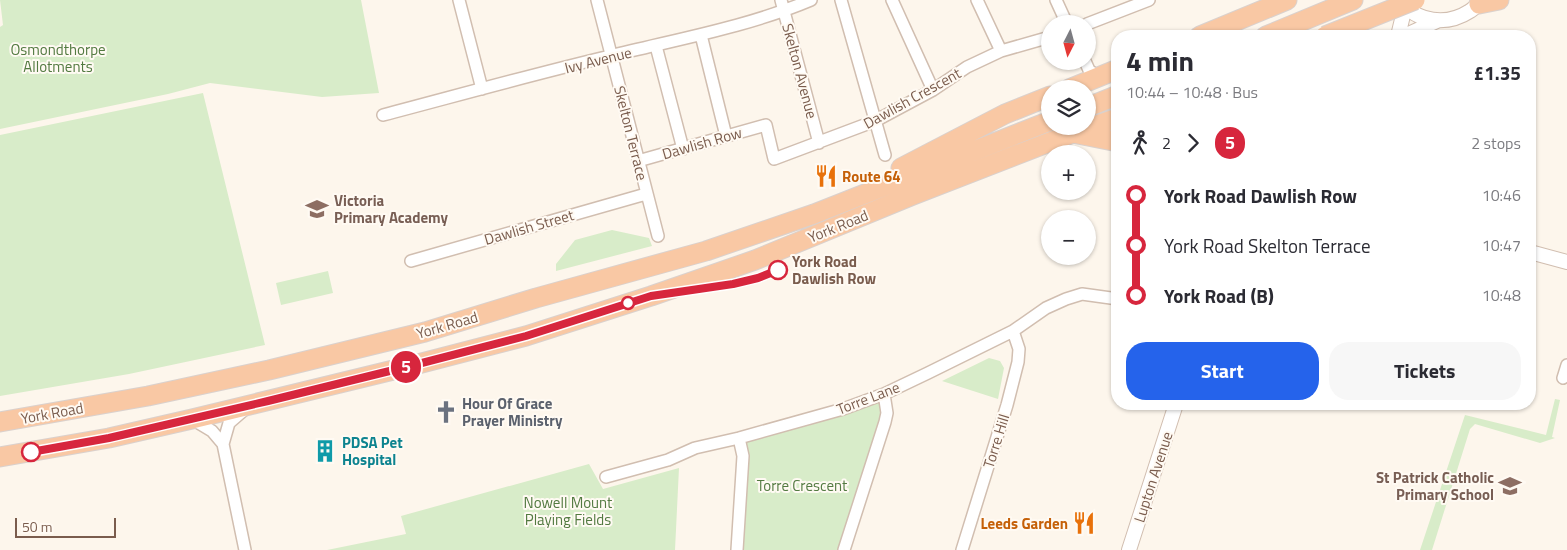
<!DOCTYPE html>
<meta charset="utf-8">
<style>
:root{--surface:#fff;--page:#f7f7f7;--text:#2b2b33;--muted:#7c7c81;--accent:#2563eb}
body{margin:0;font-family:"Titillium Web",sans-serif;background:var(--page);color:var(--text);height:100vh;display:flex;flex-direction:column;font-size:19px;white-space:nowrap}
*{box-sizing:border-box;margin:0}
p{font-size:16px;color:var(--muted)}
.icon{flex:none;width:28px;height:28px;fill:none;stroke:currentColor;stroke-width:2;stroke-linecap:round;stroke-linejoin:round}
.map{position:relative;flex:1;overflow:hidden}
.sheet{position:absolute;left:1111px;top:30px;width:425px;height:380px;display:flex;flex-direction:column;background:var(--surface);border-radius:20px;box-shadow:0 1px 4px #0004}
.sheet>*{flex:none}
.badge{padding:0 10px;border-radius:16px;font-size:18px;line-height:32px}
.needle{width:32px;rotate:186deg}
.tools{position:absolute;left:1041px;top:15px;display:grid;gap:10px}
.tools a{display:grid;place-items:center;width:55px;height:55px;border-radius:50%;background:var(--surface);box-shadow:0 1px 4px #0004;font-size:25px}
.scale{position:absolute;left:15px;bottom:12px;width:101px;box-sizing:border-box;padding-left:5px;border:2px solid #7a5c4d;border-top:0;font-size:14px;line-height:18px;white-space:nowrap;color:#7a5c4d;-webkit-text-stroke:4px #fffaf3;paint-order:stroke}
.map>.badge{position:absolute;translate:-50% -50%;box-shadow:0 0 0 2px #fff}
.legs{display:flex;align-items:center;gap:8px;height:55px;padding:0 15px;font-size:16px}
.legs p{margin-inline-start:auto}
.overview{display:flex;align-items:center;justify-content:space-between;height:85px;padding:0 15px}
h1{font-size:28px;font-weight:700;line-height:38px}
.primary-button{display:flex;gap:10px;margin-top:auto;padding:10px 15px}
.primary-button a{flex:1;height:58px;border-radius:20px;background:var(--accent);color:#fff;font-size:20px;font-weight:700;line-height:58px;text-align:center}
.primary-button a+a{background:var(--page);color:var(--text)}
ul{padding:0 15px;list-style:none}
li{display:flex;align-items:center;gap:18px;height:50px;font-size:19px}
li i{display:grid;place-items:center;width:8px;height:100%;margin:0 6px;background:currentColor}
li i::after{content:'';width:12px;height:12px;margin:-6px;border:4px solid;border-radius:50%;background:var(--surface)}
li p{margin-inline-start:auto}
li:first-child i{background:linear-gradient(#0000 50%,currentColor 0)}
li:last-child i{background:linear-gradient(currentColor 50%,#0000 0)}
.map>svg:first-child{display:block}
</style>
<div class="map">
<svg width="1567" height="550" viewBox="0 0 1567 550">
<rect width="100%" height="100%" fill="#fdf6ec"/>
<!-- green -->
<path fill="#d8ecc9" d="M 0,0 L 361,0 L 379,93 L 322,97 L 210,83 L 168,94 L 0,129 L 0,27 L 3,25 Z
M 203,93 L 265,345 L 129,374 L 0,396 L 0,135 Z
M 612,230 L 649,238 L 652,246 L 556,271 L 556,264 L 575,240 Z
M 328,271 L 333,293 L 281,305 L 276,283 Z
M 989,358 L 1000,361 L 1004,368 L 998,399 L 942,381 Z
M 884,394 L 886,403 L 844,550 L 737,550 L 739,438 Z
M 1555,399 L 1560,400 L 1552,437 L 1555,438 L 1540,443 L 1475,424 L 1470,429 L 1432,550 L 1420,550 L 1465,415 L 1546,435 Z
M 589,464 L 603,489 L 679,468 L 675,550 L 327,550 L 406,534 L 401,516 Z"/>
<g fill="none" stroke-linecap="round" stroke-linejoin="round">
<defs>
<path id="minor" d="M 459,0 L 482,89
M 597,0 L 658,236
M 781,0 L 819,143
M 841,0 L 885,155
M 892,0 L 933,90
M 977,0 L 1001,51
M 1056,0 L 1067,24
M 1087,24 L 1149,0
M 701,35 L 726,136
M 656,46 L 683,149
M 1085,61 L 1089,70 L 1098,77
M 383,115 C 459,95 534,74 610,56 C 678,39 747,27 811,0
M 638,161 L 766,125 L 774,159 L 875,121 L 933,90 L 967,67 L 1001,51 L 1050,37
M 411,261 L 646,194
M 1563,378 L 1567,365
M 192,419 L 212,431 L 223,444 L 229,423 L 244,410
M 223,444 L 245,550
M 606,477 L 668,460 L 695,448 L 739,438 L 843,409 L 884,394 L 928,373 L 1013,331 L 1046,308 L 1066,299 L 1082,294 L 1118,299
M 737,550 L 743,456 L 739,438
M 844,550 L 885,422 L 887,413 L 884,394
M 962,550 L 1007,405 L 1018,362 L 1019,349 L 1013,331"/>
<path id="tertiary" d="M 1400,0 C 1417,23 1447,26 1470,11 C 1475,7 1479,5 1482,0
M 1398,36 L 1405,7
M 1404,36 L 1437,21
M 1530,252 L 1567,262
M 1129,550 L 1176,404"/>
<path id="trunk" d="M 1479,4 L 1499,0
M 1200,36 L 1287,0
M 1266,36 L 1353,0
M 1069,89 L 1118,69
M 1088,107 L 1118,95
M 1073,133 L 1118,142
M 901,168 L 1005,114 L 1050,96
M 0,422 L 148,396 L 269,370 L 425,332 L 536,298 L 706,251 L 814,214 L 1050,121
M 0,457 L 109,438 L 192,419 L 414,365 L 526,336 L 651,296 L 755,260 L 913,195 L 1073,133 L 1118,118"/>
</defs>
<!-- minor casing -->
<use href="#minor" stroke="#d1beb0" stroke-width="14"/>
<!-- tertiary casing -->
<use href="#tertiary" stroke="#d1beb0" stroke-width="16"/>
<!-- trunk casing -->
<use href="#trunk" stroke="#dad1cd" stroke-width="21"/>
<!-- minor -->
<use href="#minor" stroke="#fff" stroke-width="11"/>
<!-- tertiary -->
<use href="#tertiary" stroke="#fff" stroke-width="14"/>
<!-- trunk -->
<use href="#trunk" stroke="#f9c8a4" stroke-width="19"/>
<defs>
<path id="trunk-bridge" d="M 1325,36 L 1415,0"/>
</defs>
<!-- trunk-bridge casing -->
<use href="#trunk-bridge" stroke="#dad1cd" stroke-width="21" stroke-linecap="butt"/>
<!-- trunk-bridge -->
<use href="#trunk-bridge" stroke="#f9c8a4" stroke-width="19"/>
</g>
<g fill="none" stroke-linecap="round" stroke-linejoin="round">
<defs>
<path id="line-1" d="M 31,452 L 109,438 L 268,401 L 414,365 L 526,336 L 651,296 L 733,284 L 758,278 L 778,270"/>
</defs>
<!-- line-1 casing -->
<use href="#line-1" stroke="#fff" stroke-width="11"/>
<!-- line-1 -->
<use href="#line-1" stroke="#d7263d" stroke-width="8"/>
</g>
<!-- icons -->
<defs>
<symbol id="restaurant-bare" viewBox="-9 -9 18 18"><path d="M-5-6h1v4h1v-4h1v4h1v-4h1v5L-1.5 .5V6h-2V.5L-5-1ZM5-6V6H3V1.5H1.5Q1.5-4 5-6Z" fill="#e8710a" stroke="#fffaf3" stroke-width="2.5" paint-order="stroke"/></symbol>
<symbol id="school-bare" viewBox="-9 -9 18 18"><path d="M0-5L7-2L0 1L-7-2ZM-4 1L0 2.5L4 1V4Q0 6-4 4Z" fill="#8d6e63" stroke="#fffaf3" stroke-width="2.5" paint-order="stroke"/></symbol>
<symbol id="church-bare" viewBox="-9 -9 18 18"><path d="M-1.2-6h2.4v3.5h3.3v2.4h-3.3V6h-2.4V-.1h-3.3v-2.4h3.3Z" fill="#6b7280" stroke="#fffaf3" stroke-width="2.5" paint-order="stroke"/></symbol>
<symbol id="building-bare" viewBox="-9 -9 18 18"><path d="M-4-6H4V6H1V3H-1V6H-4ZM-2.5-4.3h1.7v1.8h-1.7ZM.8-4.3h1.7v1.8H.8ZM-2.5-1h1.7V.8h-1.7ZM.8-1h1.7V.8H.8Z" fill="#0f9aa8" stroke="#fffaf3" stroke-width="2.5" paint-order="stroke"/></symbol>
</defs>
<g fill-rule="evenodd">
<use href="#restaurant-bare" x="810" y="160" width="32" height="32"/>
<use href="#school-bare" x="301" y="193" width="32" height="32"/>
<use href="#church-bare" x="430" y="396" width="32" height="32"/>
<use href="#building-bare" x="309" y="435" width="32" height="32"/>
<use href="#school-bare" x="1494" y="470" width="32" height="32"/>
<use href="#restaurant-bare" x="1068" y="507" width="32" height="32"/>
</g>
<!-- markers -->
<g fill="#fff" stroke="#d7263d" stroke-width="2.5">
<circle cx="778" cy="270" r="9"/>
<circle cx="628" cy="303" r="6"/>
<circle cx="31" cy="452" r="9"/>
</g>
<g text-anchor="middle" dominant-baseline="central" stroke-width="4" stroke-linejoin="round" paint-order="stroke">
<!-- park labels -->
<g font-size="15" fill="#537a41" stroke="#fffaf3">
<text x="58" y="49">Osmondthorpe<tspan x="58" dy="17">Allotments</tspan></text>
<text x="802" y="485">Torre Crescent</text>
<text x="568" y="502">Nowell Mount<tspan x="568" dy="17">Playing Fields</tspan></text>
</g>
<!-- street labels -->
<g font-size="15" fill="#7a5c4d" stroke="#fffaf3">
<text transform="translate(598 60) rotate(-14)">Ivy Avenue</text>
<text transform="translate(800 71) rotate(75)">Skelton Avenue</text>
<text transform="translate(912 98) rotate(-29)">Dawlish Crescent</text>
<text transform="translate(631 133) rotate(76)">Skelton Terrace</text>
<text transform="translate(702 143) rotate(-16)">Dawlish Row</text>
<text transform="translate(838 226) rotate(-22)">York Road</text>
<text transform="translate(529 227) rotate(-16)">Dawlish Street</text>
<text transform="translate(447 325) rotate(-16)">York Road</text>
<text transform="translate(868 398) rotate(-21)">Torre Lane</text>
<text transform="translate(52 413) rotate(-10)">York Road</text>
<text transform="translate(996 441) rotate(-73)">Torre Hill</text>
<text transform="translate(1153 477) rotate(-72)">Lupton Avenue</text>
</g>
<!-- food labels -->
<g font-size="15" font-weight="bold" fill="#c56008" stroke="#fffaf3" text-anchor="start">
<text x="842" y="176">Route 64</text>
<text x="1068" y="523" text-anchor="end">Leeds Garden</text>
</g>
<!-- education labels -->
<g font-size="15" font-weight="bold" fill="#785e54" stroke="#fffaf3" text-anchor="start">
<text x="334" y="200">Victoria<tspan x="334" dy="17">Primary Academy</tspan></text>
<text x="1494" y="477" text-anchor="end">St Patrick Catholic<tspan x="1494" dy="17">Primary School</tspan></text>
</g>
<!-- stop labels -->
<g font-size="15" font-weight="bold" fill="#7a5c4d" stroke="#fffaf3" text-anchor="start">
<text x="792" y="261">York Road<tspan x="792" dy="17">Dawlish Row</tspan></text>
</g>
<!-- worship labels -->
<g font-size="15" font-weight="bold" fill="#5b616d" stroke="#fffaf3" text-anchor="start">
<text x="462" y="403">Hour Of Grace<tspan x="462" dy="17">Prayer Ministry</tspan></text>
</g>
<!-- culture labels -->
<g font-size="15" font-weight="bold" fill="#0d838f" stroke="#fffaf3" text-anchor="start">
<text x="342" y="442">PDSA Pet<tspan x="342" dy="17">Hospital</tspan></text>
</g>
</g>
</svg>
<div class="tools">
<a><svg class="needle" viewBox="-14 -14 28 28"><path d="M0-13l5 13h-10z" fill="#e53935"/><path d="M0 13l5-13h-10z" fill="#7c7c81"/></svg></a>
<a><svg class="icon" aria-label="layers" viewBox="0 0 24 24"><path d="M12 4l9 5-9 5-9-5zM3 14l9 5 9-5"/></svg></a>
<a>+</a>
<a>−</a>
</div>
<div class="scale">50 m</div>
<b class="badge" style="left:406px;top:367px;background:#d7263d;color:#fff">5</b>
<section class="sheet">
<div class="overview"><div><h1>4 min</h1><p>10:44 – 10:48 · Bus</p></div><b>£1.35</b></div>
<div class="legs"><svg class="icon" aria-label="walk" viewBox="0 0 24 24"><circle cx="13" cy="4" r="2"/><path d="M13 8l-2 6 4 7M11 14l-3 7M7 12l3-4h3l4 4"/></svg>2<svg class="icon" aria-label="forward" viewBox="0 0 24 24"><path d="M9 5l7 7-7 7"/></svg><b class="badge" style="background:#d7263d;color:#fff">5</b><p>2 stops</p></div>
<ul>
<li><i style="color:#d7263d"></i><b>York Road Dawlish Row</b><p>10:46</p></li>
<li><i style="color:#d7263d"></i><span>York Road Skelton Terrace</span><p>10:47</p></li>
<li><i style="color:#d7263d"></i><b>York Road (B)</b><p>10:48</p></li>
</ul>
<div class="primary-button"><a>Start</a><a>Tickets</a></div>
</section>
</div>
